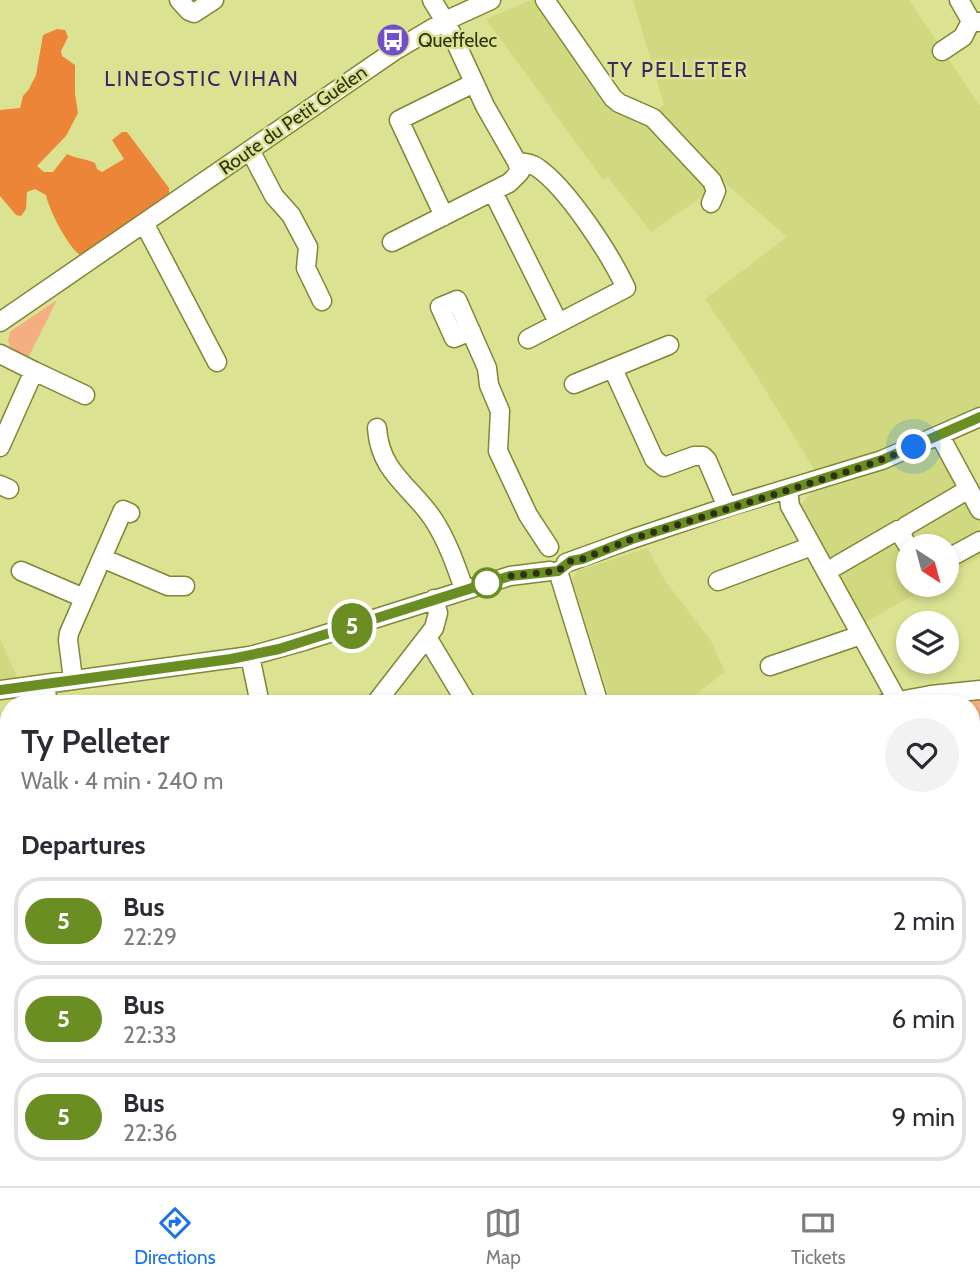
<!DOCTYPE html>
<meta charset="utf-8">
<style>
:root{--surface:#fff;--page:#f2f2f3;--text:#2b2b33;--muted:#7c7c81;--line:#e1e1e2;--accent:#1a73e8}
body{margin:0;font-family:Cabin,sans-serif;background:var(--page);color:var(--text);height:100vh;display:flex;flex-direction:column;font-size:26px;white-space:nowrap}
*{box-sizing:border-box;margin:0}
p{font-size:23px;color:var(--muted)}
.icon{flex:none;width:38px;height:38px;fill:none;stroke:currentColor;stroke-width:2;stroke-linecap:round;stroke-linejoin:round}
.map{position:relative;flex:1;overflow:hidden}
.drawer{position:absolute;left:0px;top:695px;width:980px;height:492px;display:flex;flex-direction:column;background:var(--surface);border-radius:28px 28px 0 0;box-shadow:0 4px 10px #0003}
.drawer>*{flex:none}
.badge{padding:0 14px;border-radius:23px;font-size:24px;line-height:46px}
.needle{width:46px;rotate:144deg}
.buttons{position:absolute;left:896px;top:534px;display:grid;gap:14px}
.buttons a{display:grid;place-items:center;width:63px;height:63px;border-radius:50%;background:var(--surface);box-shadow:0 4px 10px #0003;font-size:35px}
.you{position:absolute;width:35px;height:35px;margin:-18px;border:5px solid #fff;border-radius:50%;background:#1a73e8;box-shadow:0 0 0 10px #1a73e833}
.map>.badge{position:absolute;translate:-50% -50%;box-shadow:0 0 0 4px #fff}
h2{padding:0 21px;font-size:26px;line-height:63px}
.round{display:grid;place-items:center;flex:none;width:74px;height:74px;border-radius:37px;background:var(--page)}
.head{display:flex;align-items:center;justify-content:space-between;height:119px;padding:0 21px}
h1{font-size:33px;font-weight:600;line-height:52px}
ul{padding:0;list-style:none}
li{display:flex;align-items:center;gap:21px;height:88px;margin:0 14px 10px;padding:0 7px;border:4px solid var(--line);border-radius:28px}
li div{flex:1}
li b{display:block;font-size:26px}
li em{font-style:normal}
li .badge{min-width:77px;font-weight:700;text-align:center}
.dock{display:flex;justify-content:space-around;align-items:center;height:98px;border-top:2px solid var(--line);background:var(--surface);font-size:19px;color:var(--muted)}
.dock a{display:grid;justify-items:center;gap:4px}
.dock .selected{color:var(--accent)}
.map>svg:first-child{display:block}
</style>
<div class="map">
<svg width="980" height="1186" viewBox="0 0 980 1186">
<rect width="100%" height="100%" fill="#dbe392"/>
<!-- built -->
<path fill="#d0d97f" d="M 531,0 L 553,0 L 618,94 L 625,99 L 658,109 L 664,105 L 633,0 L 909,0 L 980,106 L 980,406 L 944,426 L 980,492 L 980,557 L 947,576 L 947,546 L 908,546 L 908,584 L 931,585 L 864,623 L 801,513 L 801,505 L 813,490 L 821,488 L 816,472 L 751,367 L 705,299 L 787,237 L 724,182 L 651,232 L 608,177 L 603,180 L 486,19 Z
M 648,548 L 664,579 L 711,641 L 725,672 L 685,703 L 611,703 L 572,580 L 577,571 Z
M 0,639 L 18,678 L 0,680 Z"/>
<!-- green -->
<path fill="#f4ae82" d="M 57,300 L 27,360 L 11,351 L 8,339 L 11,331 Z
M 980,692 L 980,783 L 971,782 L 971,704 L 937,704 Z"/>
<!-- forest -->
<path fill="#ed8538" d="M 57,29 L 65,30 L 68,37 L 61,51 L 62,56 L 75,65 L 75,94 L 78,113 L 66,136 L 37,166 L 44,172 L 53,172 L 67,154 C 76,159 85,158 95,163 L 97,169 L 102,172 L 124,159 L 112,140 L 122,132 L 127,132 L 169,188 L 169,194 C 140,215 113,240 80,255 C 68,247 49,210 46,195 L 35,189 L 27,192 L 26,209 L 21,216 L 16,215 L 0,196 L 0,110 L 20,108 L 23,96 L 29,89 L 36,75 L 43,35 Z
M 977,933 L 980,934 L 980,1040 L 971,1046 L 971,935 Z
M 980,1081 L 980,1147 L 971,1156 L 971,1086 Z
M 154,1178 L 294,1178 L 293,1180 L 303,1186 L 138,1186 Z
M 545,1178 L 940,1178 L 933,1186 L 546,1186 Z"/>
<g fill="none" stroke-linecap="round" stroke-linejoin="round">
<!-- stream -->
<path stroke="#39947d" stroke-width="3.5" d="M 626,1179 L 653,1186"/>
<defs>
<path id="minor" d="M 179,0 L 189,11 L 194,13 L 214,0
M 432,0 L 449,28 L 485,106 L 517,162 C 524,163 532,163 538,168 C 568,189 610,254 626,288 L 528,339
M 545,0 L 613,98 L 619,103 L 653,118 L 712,181 L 716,191 L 711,203
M 959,0 L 971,21 L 980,22
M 942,51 L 963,37 L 971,21
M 250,150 L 274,196 L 291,215 L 308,247 L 306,268 L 322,301
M 493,192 L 558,322
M 444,216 L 399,120 L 474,83
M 144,223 L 217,362
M 392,242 L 509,183 L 520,172 L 517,162
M 0,322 L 394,51 L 445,21 L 491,0
M 471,331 L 454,338 L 440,307 L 457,300 L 487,368 L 489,385 L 500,411 L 498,451 L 528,515 L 549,547
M 0,354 L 34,371 L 0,447
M 613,369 L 654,459 L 664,467 L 694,456 L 703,456 L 707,460 L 727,507
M 34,371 L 85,395
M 574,384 L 669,345
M 377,428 C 380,473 411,486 433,519 C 447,540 456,566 464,589
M 940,436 L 980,510
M 0,485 L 9,489
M 788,489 L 790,506 L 897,700
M 901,534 L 906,526 L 969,489
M 102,558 L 168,586 L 185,586
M 947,559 L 980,541
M 566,563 L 632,539 L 727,507 L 882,460 L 980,417
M 836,566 L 898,530 L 908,546
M 21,571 L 84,598
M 558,571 L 599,704
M 718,581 L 812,546
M 428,639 L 467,704
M 250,656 L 260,704
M 770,666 L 861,635
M 73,679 L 68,640 L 69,633 L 123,510 L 130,513
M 45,684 L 48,704
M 0,690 L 250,656 L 304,641 L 510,576 L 550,571
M 375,704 L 434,628 L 438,613 L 434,599
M 883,704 L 931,695 L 980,690
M 971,820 L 980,822
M 0,1060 L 9,1050
M 0,1162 L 9,1154
M 382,1178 L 385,1186
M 470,1178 L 473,1186
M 589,1178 L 614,1182 L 625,1186"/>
<path id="major" d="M 971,910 L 980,906
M 256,1186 L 261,1178"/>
</defs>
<!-- minor casing -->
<use href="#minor" stroke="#808636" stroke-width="21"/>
<!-- major casing -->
<use href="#major" stroke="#808636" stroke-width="26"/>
<!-- minor -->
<use href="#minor" stroke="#fff" stroke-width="18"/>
<!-- major -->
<use href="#major" stroke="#fff" stroke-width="23"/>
</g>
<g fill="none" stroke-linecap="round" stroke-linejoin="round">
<defs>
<path id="line" d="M 0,690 L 231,659 L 279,649 L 510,576 L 558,571 L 571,561 L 582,559 L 632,539 L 882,460 L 980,417"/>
</defs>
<!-- line casing -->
<use href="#line" stroke="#fff" stroke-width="16"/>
<!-- line -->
<use href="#line" stroke="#6b8e23" stroke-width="10"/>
<!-- walk -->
<path stroke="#2f3110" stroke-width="7" stroke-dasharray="0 12.6" d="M 487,583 L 510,576 L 558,571 L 571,561 L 582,559 L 632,539 L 865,466 L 914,447"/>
</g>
<!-- icons -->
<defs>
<symbol id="bus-disc" viewBox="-11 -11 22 22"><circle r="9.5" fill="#744ec8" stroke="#dbe392"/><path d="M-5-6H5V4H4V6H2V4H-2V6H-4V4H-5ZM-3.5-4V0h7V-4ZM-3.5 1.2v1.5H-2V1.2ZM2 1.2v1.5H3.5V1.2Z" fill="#fff"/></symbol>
</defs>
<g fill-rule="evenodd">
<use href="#bus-disc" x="374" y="21" width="38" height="38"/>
</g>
<!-- markers -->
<circle fill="#fff" stroke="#6b8e23" stroke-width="3.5" cx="487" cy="583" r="14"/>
<g text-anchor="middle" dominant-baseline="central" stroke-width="5" stroke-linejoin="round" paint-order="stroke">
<!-- poi labels -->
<g font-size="19" fill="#2f3110" stroke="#dbe392" text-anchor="start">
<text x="418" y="40">Queffelec</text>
</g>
<!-- street labels -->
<g font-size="19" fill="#2f3110" stroke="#dbe392">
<text transform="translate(293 120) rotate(-35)">Route du Petit Guélen</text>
</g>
<!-- neighbourhood labels -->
<g font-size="21" letter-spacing="2" fill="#382762" stroke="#dbe392">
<text x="678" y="69">TY PELLETER</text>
<text x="202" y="78">LINEOSTIC VIHAN</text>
</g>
</g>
</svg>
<div class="buttons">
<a><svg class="needle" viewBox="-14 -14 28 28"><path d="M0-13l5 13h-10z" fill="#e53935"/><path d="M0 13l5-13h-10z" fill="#7c7c81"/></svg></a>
<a><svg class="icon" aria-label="layers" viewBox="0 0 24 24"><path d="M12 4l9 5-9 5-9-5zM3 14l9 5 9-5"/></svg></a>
</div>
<div class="you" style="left:914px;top:447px"></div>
<b class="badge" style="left:352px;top:626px;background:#6b8e23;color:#fff">5</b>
<section class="drawer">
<div class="head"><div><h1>Ty Pelleter</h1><p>Walk · 4 min · 240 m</p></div><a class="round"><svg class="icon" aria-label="heart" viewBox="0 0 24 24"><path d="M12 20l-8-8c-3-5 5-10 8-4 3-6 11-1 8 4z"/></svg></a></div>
<h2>Departures</h2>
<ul>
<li><span class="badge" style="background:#6b8e23;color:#fff">5</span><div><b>Bus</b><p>22:29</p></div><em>2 min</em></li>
<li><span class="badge" style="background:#6b8e23;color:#fff">5</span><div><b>Bus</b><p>22:33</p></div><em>6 min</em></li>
<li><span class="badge" style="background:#6b8e23;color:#fff">5</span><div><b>Bus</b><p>22:36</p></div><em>9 min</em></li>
</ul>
</section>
</div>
<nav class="dock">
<a class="selected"><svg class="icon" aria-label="directions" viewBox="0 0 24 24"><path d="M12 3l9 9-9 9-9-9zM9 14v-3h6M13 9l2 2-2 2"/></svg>Directions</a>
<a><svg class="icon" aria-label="map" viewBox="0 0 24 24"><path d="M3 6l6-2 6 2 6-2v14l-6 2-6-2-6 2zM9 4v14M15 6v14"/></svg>Map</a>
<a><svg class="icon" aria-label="tickets" viewBox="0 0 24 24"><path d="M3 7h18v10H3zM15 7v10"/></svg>Tickets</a>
</nav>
